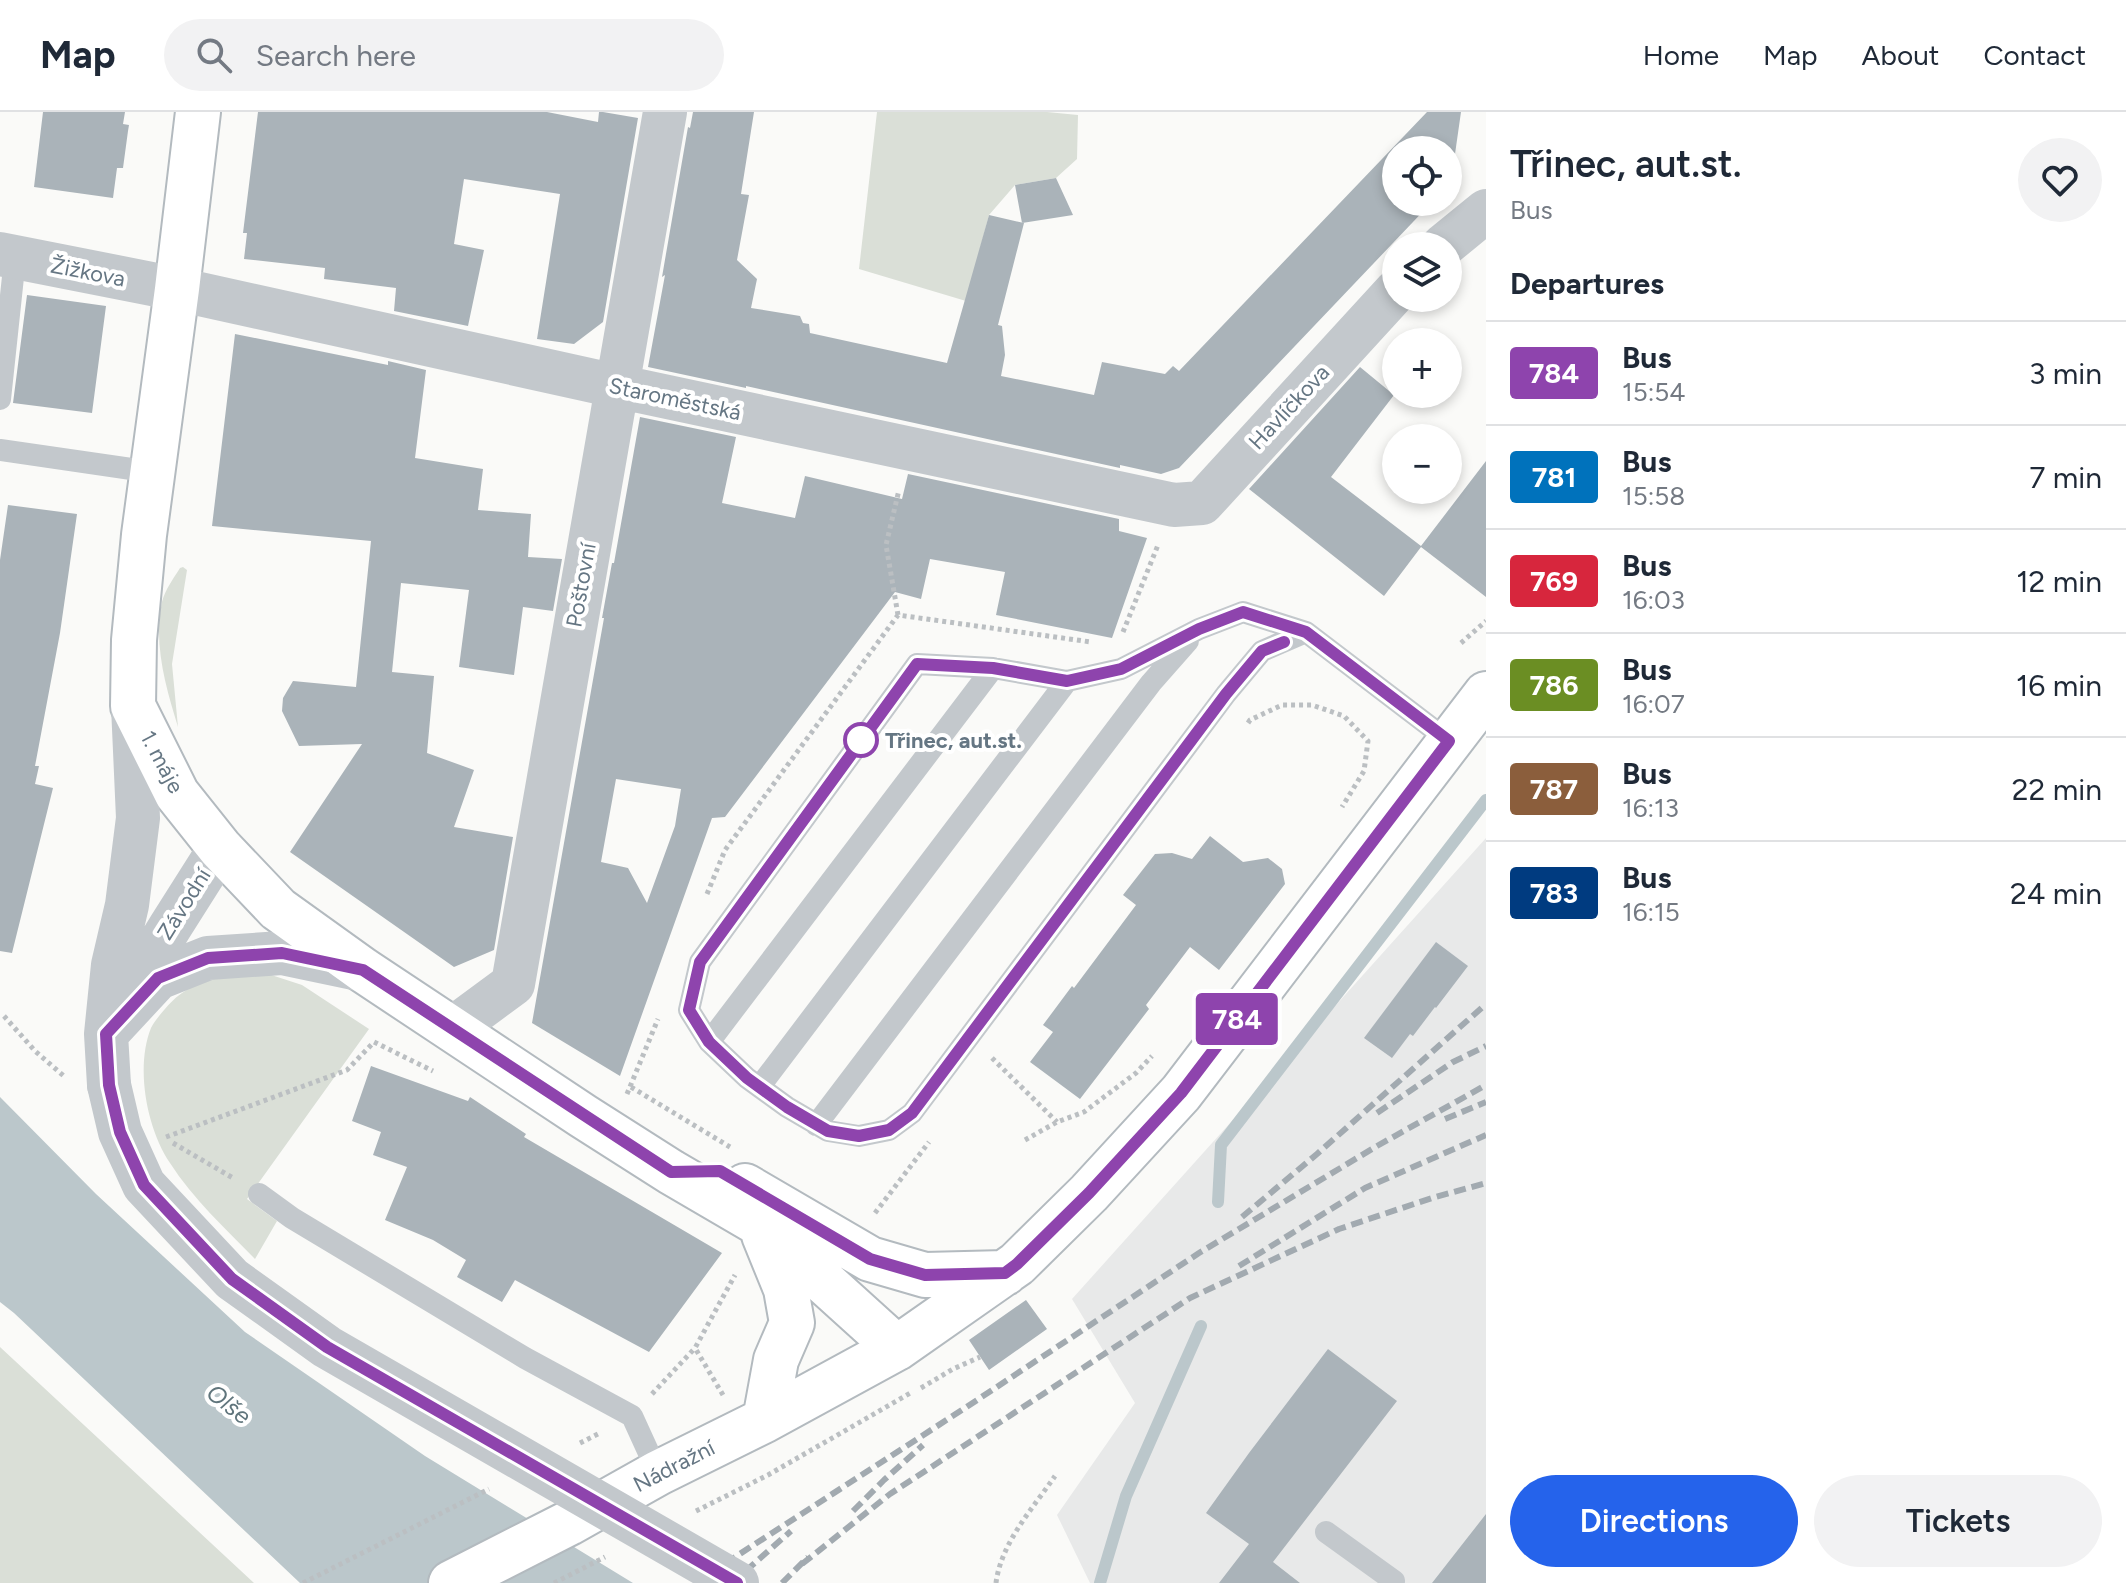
<!DOCTYPE html>
<meta charset="utf-8">
<style>
:root{--surface:#fff;--page:#f2f2f3;--text:#1f2937;--muted:#747a83;--line:#e0e1e3;--accent:#2563eb}
body{margin:0;font-family:Figtree,sans-serif;background:var(--page);color:var(--text);height:100vh;display:flex;flex-direction:column;font-size:30px;white-space:nowrap}
*{box-sizing:border-box;margin:0}
p{font-size:26px;color:var(--muted)}
.icon{flex:none;width:44px;height:44px;fill:none;stroke:currentColor;stroke-width:2;stroke-linecap:round;stroke-linejoin:round}
.map{position:relative;flex:1;overflow:hidden}
.side{display:flex;flex-direction:column;background:var(--surface);width:640px}
.side>*{flex:none}
.badge{padding:0 16px;border-radius:6px;font-size:28px;line-height:52px}
.fabs{position:absolute;left:1382px;top:24px;display:grid;gap:16px}
.fabs a{display:grid;place-items:center;width:80px;height:80px;border-radius:50%;background:var(--surface);box-shadow:0 4px 12px #0003;font-size:40px}
.map>.badge{position:absolute;translate:-50% -50%;box-shadow:0 0 0 4px #fff}
h2{padding:0 24px;font-size:30px;line-height:72px}
.round{display:grid;place-items:center;flex:none;width:84px;height:84px;border-radius:42px;background:var(--page)}
.summary{display:flex;align-items:center;justify-content:space-between;height:136px;padding:0 24px}
h1{font-size:38px;font-weight:600;line-height:60px}
.primary-button{display:flex;gap:16px;margin-top:auto;padding:16px 24px}
.primary-button a{flex:1;height:92px;border-radius:48px;background:var(--accent);color:#fff;font-size:32px;font-weight:600;line-height:92px;text-align:center}
.primary-button a+a{background:var(--page);color:var(--text)}
ul{padding:0;list-style:none}
li{display:flex;align-items:center;gap:24px;height:104px;padding:0 24px;border-top:2px solid var(--line)}
li div{flex:1}
li b{display:block;font-size:30px}
li em{font-style:normal}
li .badge{min-width:88px;font-weight:700;text-align:center}
header{display:flex;align-items:center;gap:48px;box-sizing:border-box;height:112px;padding:0 40px;background:var(--surface);border-bottom:2px solid var(--line)}
header strong{font-size:38px}
nav{display:flex;gap:44px;margin-inline-start:auto;font-size:28px}
.search{width:560px;height:72px;background:var(--page);display:flex;align-items:center;gap:20px;box-sizing:border-box;padding:0 28px;border-radius:44px;color:var(--muted);font-size:30px}
main{display:flex;flex:1;min-height:0}
.map>svg:first-child{display:block}
</style>
<header>
<strong>Map</strong>
<div class="search"><svg class="icon" aria-label="search" viewBox="0 0 24 24"><circle cx="10" cy="10" r="6"/><path d="M15 15l6 6"/></svg>Search here</div>
<nav><a>Home</a><a>Map</a><a>About</a><a>Contact</a></nav>
</header>
<main>
<div class="map">
<svg width="1486" height="1471" viewBox="0 0 1486 1471">
<rect width="100%" height="100%" fill="#fafaf8"/>
<!-- built -->
<path fill="#e8e9e9" d="M 1486,726 L 1486,1471 L 1090,1471 L 1057,1403 L 1135,1291 L 1072,1187 Z"/>
<!-- green -->
<path fill="#dadfd7" d="M 877,0 L 1047,0 L 1078,3 L 1077,47 L 1056,66 L 1015,73 L 989,103 L 966,189 L 859,157 Z
M 183,455 L 187,458 L 172,552 L 178,615 C 166,576 153,532 162,490 C 165,478 173,467 180,456 Z
M 259,859 L 302,873 L 369,917 L 247,1087 L 277,1109 L 255,1147 C 225,1116 193,1087 170,1051 C 147,1017 135,956 151,916 C 154,909 171,889 178,884 C 202,865 231,863 259,859 Z
M 0,1235 L 254,1471 L 0,1471 Z"/>
<!-- water -->
<path fill="#bbc7cb" d="M 0,985 L 96,1082 L 245,1220 L 425,1344 L 633,1471 L 300,1471 L 14,1201 L 0,1190 Z"/>
<g fill="none" stroke-linecap="round" stroke-linejoin="round">
<!-- stream -->
<path stroke="#bbc7cb" stroke-width="12" d="M 1218,1090 L 1221,1033 L 1486,688
M 1100,1471 L 1126,1384 L 1201,1214"/>
</g>
<!-- building -->
<path fill="#aab3b9" fill-rule="evenodd" d="M 43,0 L 125,0 L 123,12 L 129,13 L 128,19 L 123,56 L 117,56 L 113,86 L 34,75 Z
M 258,0 L 547,0 L 598,10 L 599,0 L 603,0 L 638,6 L 603,210 L 574,232 L 537,227 L 560,82 L 464,67 L 454,132 L 484,138 L 468,214 L 394,199 L 396,176 L 324,167 L 325,156 L 244,147 L 247,121 L 243,121 Z
M 693,0 L 754,0 L 741,82 L 749,83 L 737,148 L 757,167 L 751,196 L 800,204 L 803,211 L 809,212 L 810,221 L 947,251 L 989,103 L 1024,111 L 998,213 L 1002,214 L 1005,243 L 1001,264 L 1094,283 L 1102,250 L 1165,262 L 1173,254 L 1179,259 L 1427,0 L 1461,0 L 1451,70 L 1448,73 L 1448,38 L 1396,38 L 1396,90 L 1432,90 L 1179,356 L 1161,362 L 1120,353 L 1120,356 L 746,274 L 746,276 L 648,255 L 665,163 L 662,165 L 688,15 L 690,16 Z
M 1056,66 L 1073,103 L 1022,111 L 1015,73 Z
M 27,183 L 106,194 L 92,301 L 13,291 Z
M 235,222 L 388,253 L 388,249 L 426,258 L 415,346 L 483,357 L 478,398 L 531,402 L 528,445 L 562,447 L 553,499 L 523,495 L 514,563 L 459,555 L 469,478 L 401,471 L 392,560 L 434,564 L 427,641 L 474,658 L 454,715 L 513,725 L 494,838 L 454,855 L 290,740 L 362,632 L 299,634 L 282,599 L 283,586 L 293,569 L 356,575 L 371,429 L 212,414 Z
M 1360,255 L 1394,283 L 1331,365 L 1421,434 L 1486,349 L 1486,485 L 1421,435 L 1384,484 L 1249,377 Z
M 640,305 L 736,325 L 722,391 L 795,406 L 805,364 L 902,387 L 908,362 L 1119,407 L 1119,419 L 1147,426 L 1112,526 L 996,503 L 1005,460 L 930,447 L 921,487 L 895,480 L 725,705 L 712,706 L 620,964 L 532,911 L 604,506 L 602,506 L 612,451 L 614,451 ZM 616,667 L 681,677 L 675,714 L 647,791 L 628,756 L 601,750 Z
M 8,393 L 77,402 L 60,521 L 35,654 L 39,654 L 35,672 L 53,676 L 12,841 L 0,839 L 0,448 Z
M 1210,724 L 1243,750 L 1268,746 L 1282,757 L 1285,772 L 1219,858 L 1190,835 L 1146,893 L 1149,897 L 1080,987 L 1030,950 L 1053,920 L 1043,913 L 1072,874 L 1074,876 L 1136,793 L 1123,783 L 1155,742 L 1172,741 L 1192,747 Z
M 1436,830 L 1468,854 L 1436,896 L 1435,895 L 1413,924 L 1410,922 L 1392,946 L 1364,926 Z
M 371,954 L 468,989 L 470,985 L 526,1022 L 524,1025 L 722,1141 L 649,1240 L 515,1168 L 502,1190 L 457,1165 L 466,1148 L 433,1128 L 385,1108 L 407,1055 L 373,1043 L 381,1020 L 352,1009 Z
M 1026,1188 L 1047,1217 L 989,1258 L 969,1228 Z
M 1328,1237 L 1397,1289 L 1273,1450 L 1300,1471 L 1219,1471 L 1249,1432 L 1206,1401 L 1249,1341 Z
M 1486,1402 L 1486,1471 L 1432,1471 Z"/>
<g fill="none" stroke-linecap="round" stroke-linejoin="round">
<defs>
<path id="secondary" d="M 198,0 L 177,177 L 144,423 L 134,528 L 133,594 L 177,682 L 220,736 L 278,797 L 363,858 L 583,1004 L 671,1060 L 760,1112 L 897,1236
M 745,1074 L 870,1147 L 925,1163 L 1005,1161
M 764,1123 L 786,1177 L 792,1211 L 776,1248 L 765,1308
M 451,1471 L 569,1411 L 658,1361 L 765,1308 L 897,1236 L 1017,1152 L 1089,1081 L 1181,981 L 1486,582"/>
</defs>
<!-- secondary casing -->
<use href="#secondary" stroke="#b3babf" stroke-width="48"/>
<!-- path -->
<path stroke="#bbbfc2" stroke-width="5" stroke-dasharray="4 4" stroke-linecap="butt" d="M 898,503 L 886,433 L 899,378
M 1123,520 L 1158,433
M 1461,531 L 1486,509
M 1248,611 L 1250,608 L 1282,593 L 1312,593 L 1344,604 L 1368,629 L 1364,659 L 1342,695
M 707,782 L 725,738 L 898,503 L 1091,530
M 4,904 L 35,939 L 65,965
M 992,946 L 1057,1010
M 631,975 L 730,1035
M 627,982 L 658,907
M 166,1025 L 347,958 L 374,930 L 433,959
M 1025,1028 L 1057,1010 L 1084,1000 L 1136,961 L 1152,944
M 173,1031 L 233,1066
M 875,1101 L 929,1030
M 921,1276 L 953,1257 L 980,1245
M 652,1282 L 695,1236
M 723,1283 L 695,1236 L 735,1163
M 580,1331 L 600,1321
M 696,1399 L 768,1363 L 912,1280
M 303,1471 L 489,1377
M 554,1471 L 605,1445
M 996,1471 C 1001,1431 1033,1396 1055,1364"/>
<!-- service -->
<path stroke="#c3c8cc" stroke-width="22" d="M 0,287 L 15,146
M 0,338 L 152,360
M 1306,520 L 1262,539 L 1226,582 L 912,1001 L 889,1018 L 859,1024 L 828,1019 L 787,995 L 747,966 L 709,930 L 689,898 L 700,850 L 917,552 L 993,556 L 1067,569 L 1121,557 L 1199,517 L 1243,500 L 1306,520 L 1449,629
M 709,930 L 993,556
M 760,974 L 1067,569
M 816,1013 L 1151,571 L 1188,529
M 259,1082 L 292,1106 L 525,1246 L 632,1304 L 658,1361
M 1326,1420 L 1394,1469 L 1392,1471"/>
<!-- minor -->
<path stroke="#c3c8cc" stroke-width="44" d="M 1443,134 L 1486,99
M 0,142 L 177,177 L 616,274 L 1174,393 L 1202,391 L 1396,179
M 452,917 L 513,872 L 665,0"/>
<!-- tertiary -->
<path stroke="#c3c8cc" stroke-width="44" d="M 129,882 L 170,815 L 220,736
M 106,922 L 158,866 L 208,846 L 282,841 L 363,858
M 109,973 L 106,922 L 113,853 L 127,793 L 138,706 L 133,594"/>
<!-- secondary -->
<use href="#secondary" stroke="#fff" stroke-width="44"/>
<!-- rail -->
<path stroke="#a2aab0" stroke-width="6" stroke-dasharray="12 6" stroke-linecap="butt" d="M 1377,1001 L 1453,950 L 1486,934
M 1445,1007 L 1486,990
M 1242,1105 L 1317,1042 L 1486,892
M 1239,1154 L 1365,1076 L 1486,1023
M 853,1399 L 884,1368 L 923,1333
M 802,1452 L 890,1382 L 1190,1186 L 1339,1117 L 1432,1086 L 1486,1071
M 695,1471 L 965,1296 L 1199,1141 L 1377,1034 L 1486,973
M 732,1471 L 791,1419
M 782,1471 L 808,1445"/>
<!-- tertiary-bridge -->
<path stroke="#c3c8cc" stroke-width="44" d="M 109,973 L 120,1020 L 144,1073 L 232,1167 L 327,1235 L 737,1471"/>
</g>
<g fill="none" stroke-linecap="round" stroke-linejoin="round">
<defs>
<path id="line" d="M 737,1471 L 327,1235 L 232,1167 L 144,1073 L 120,1020 L 109,973 L 106,922 L 158,866 L 208,846 L 282,841 L 363,858 L 671,1060 L 720,1059 L 870,1147 L 925,1163 L 1005,1161 L 1017,1152 L 1089,1081 L 1181,981 L 1449,629 L 1306,520 L 1243,500 L 1199,517 L 1121,557 L 1067,569 L 993,556 L 917,552 L 700,850 L 689,898 L 709,930 L 747,966 L 787,995 L 828,1019 L 859,1024 L 889,1018 L 912,1001 L 1226,582 L 1262,539 L 1284,530"/>
</defs>
<!-- line casing -->
<use href="#line" stroke="#fff" stroke-width="18"/>
<!-- line -->
<use href="#line" stroke="#8e44ad" stroke-width="12"/>
</g>
<!-- markers -->
<circle fill="#fff" stroke="#8e44ad" stroke-width="4" cx="861" cy="628" r="16"/>
<g text-anchor="middle" dominant-baseline="central" stroke-width="8" stroke-linejoin="round" paint-order="stroke">
<!-- street labels -->
<g font-size="22" fill="#657683" stroke="#fff">
<text transform="translate(88 160) rotate(11)">Žižkova</text>
<text transform="translate(675 287) rotate(12)">Staroměstská</text>
<text transform="translate(1289 295) rotate(-47)">Havlíčkova</text>
<text transform="translate(581 473) rotate(-80)">Poštovní</text>
<text transform="translate(162 650) rotate(62)">1. máje</text>
<text transform="translate(184 792) rotate(-58)">Závodní</text>
<text transform="translate(674 1354) rotate(-27)">Nádražní</text>
</g>
<!-- stop labels -->
<g font-size="22" font-weight="bold" fill="#657683" stroke="#fff" text-anchor="start">
<text x="885" y="628">Třinec, aut.st.</text>
</g>
<!-- water labels -->
<g font-size="24" font-style="italic" fill="#60757c" stroke="#fff">
<text transform="translate(229 1292) rotate(38)">Olše</text>
</g>
</g>
</svg>
<div class="fabs">
<a><svg class="icon" aria-label="locate" viewBox="0 0 24 24"><circle cx="12" cy="12" r="6"/><path d="M12 2v4M12 18v4M2 12h4M18 12h4"/></svg></a>
<a><svg class="icon" aria-label="layers" viewBox="0 0 24 24"><path d="M12 4l9 5-9 5-9-5zM3 14l9 5 9-5"/></svg></a>
<a>+</a>
<a>−</a>
</div>
<b class="badge" style="left:1237px;top:907px;background:#8e44ad;color:#fff">784</b>
</div>
<section class="side">
<div class="summary"><div><h1>Třinec, aut.st.</h1><p>Bus</p></div><a class="round"><svg class="icon" aria-label="heart" viewBox="0 0 24 24"><path d="M12 20l-8-8c-3-5 5-10 8-4 3-6 11-1 8 4z"/></svg></a></div>
<h2>Departures</h2>
<ul>
<li><span class="badge" style="background:#8e44ad;color:#fff">784</span><div><b>Bus</b><p>15:54</p></div><em>3 min</em></li>
<li><span class="badge" style="background:#0072bc;color:#fff">781</span><div><b>Bus</b><p>15:58</p></div><em>7 min</em></li>
<li><span class="badge" style="background:#d7263d;color:#fff">769</span><div><b>Bus</b><p>16:03</p></div><em>12 min</em></li>
<li><span class="badge" style="background:#6b8e23;color:#fff">786</span><div><b>Bus</b><p>16:07</p></div><em>16 min</em></li>
<li><span class="badge" style="background:#8b5e3c;color:#fff">787</span><div><b>Bus</b><p>16:13</p></div><em>22 min</em></li>
<li><span class="badge" style="background:#003b80;color:#fff">783</span><div><b>Bus</b><p>16:15</p></div><em>24 min</em></li>
</ul>
<div class="primary-button"><a>Directions</a><a>Tickets</a></div>
</section>
</main>
